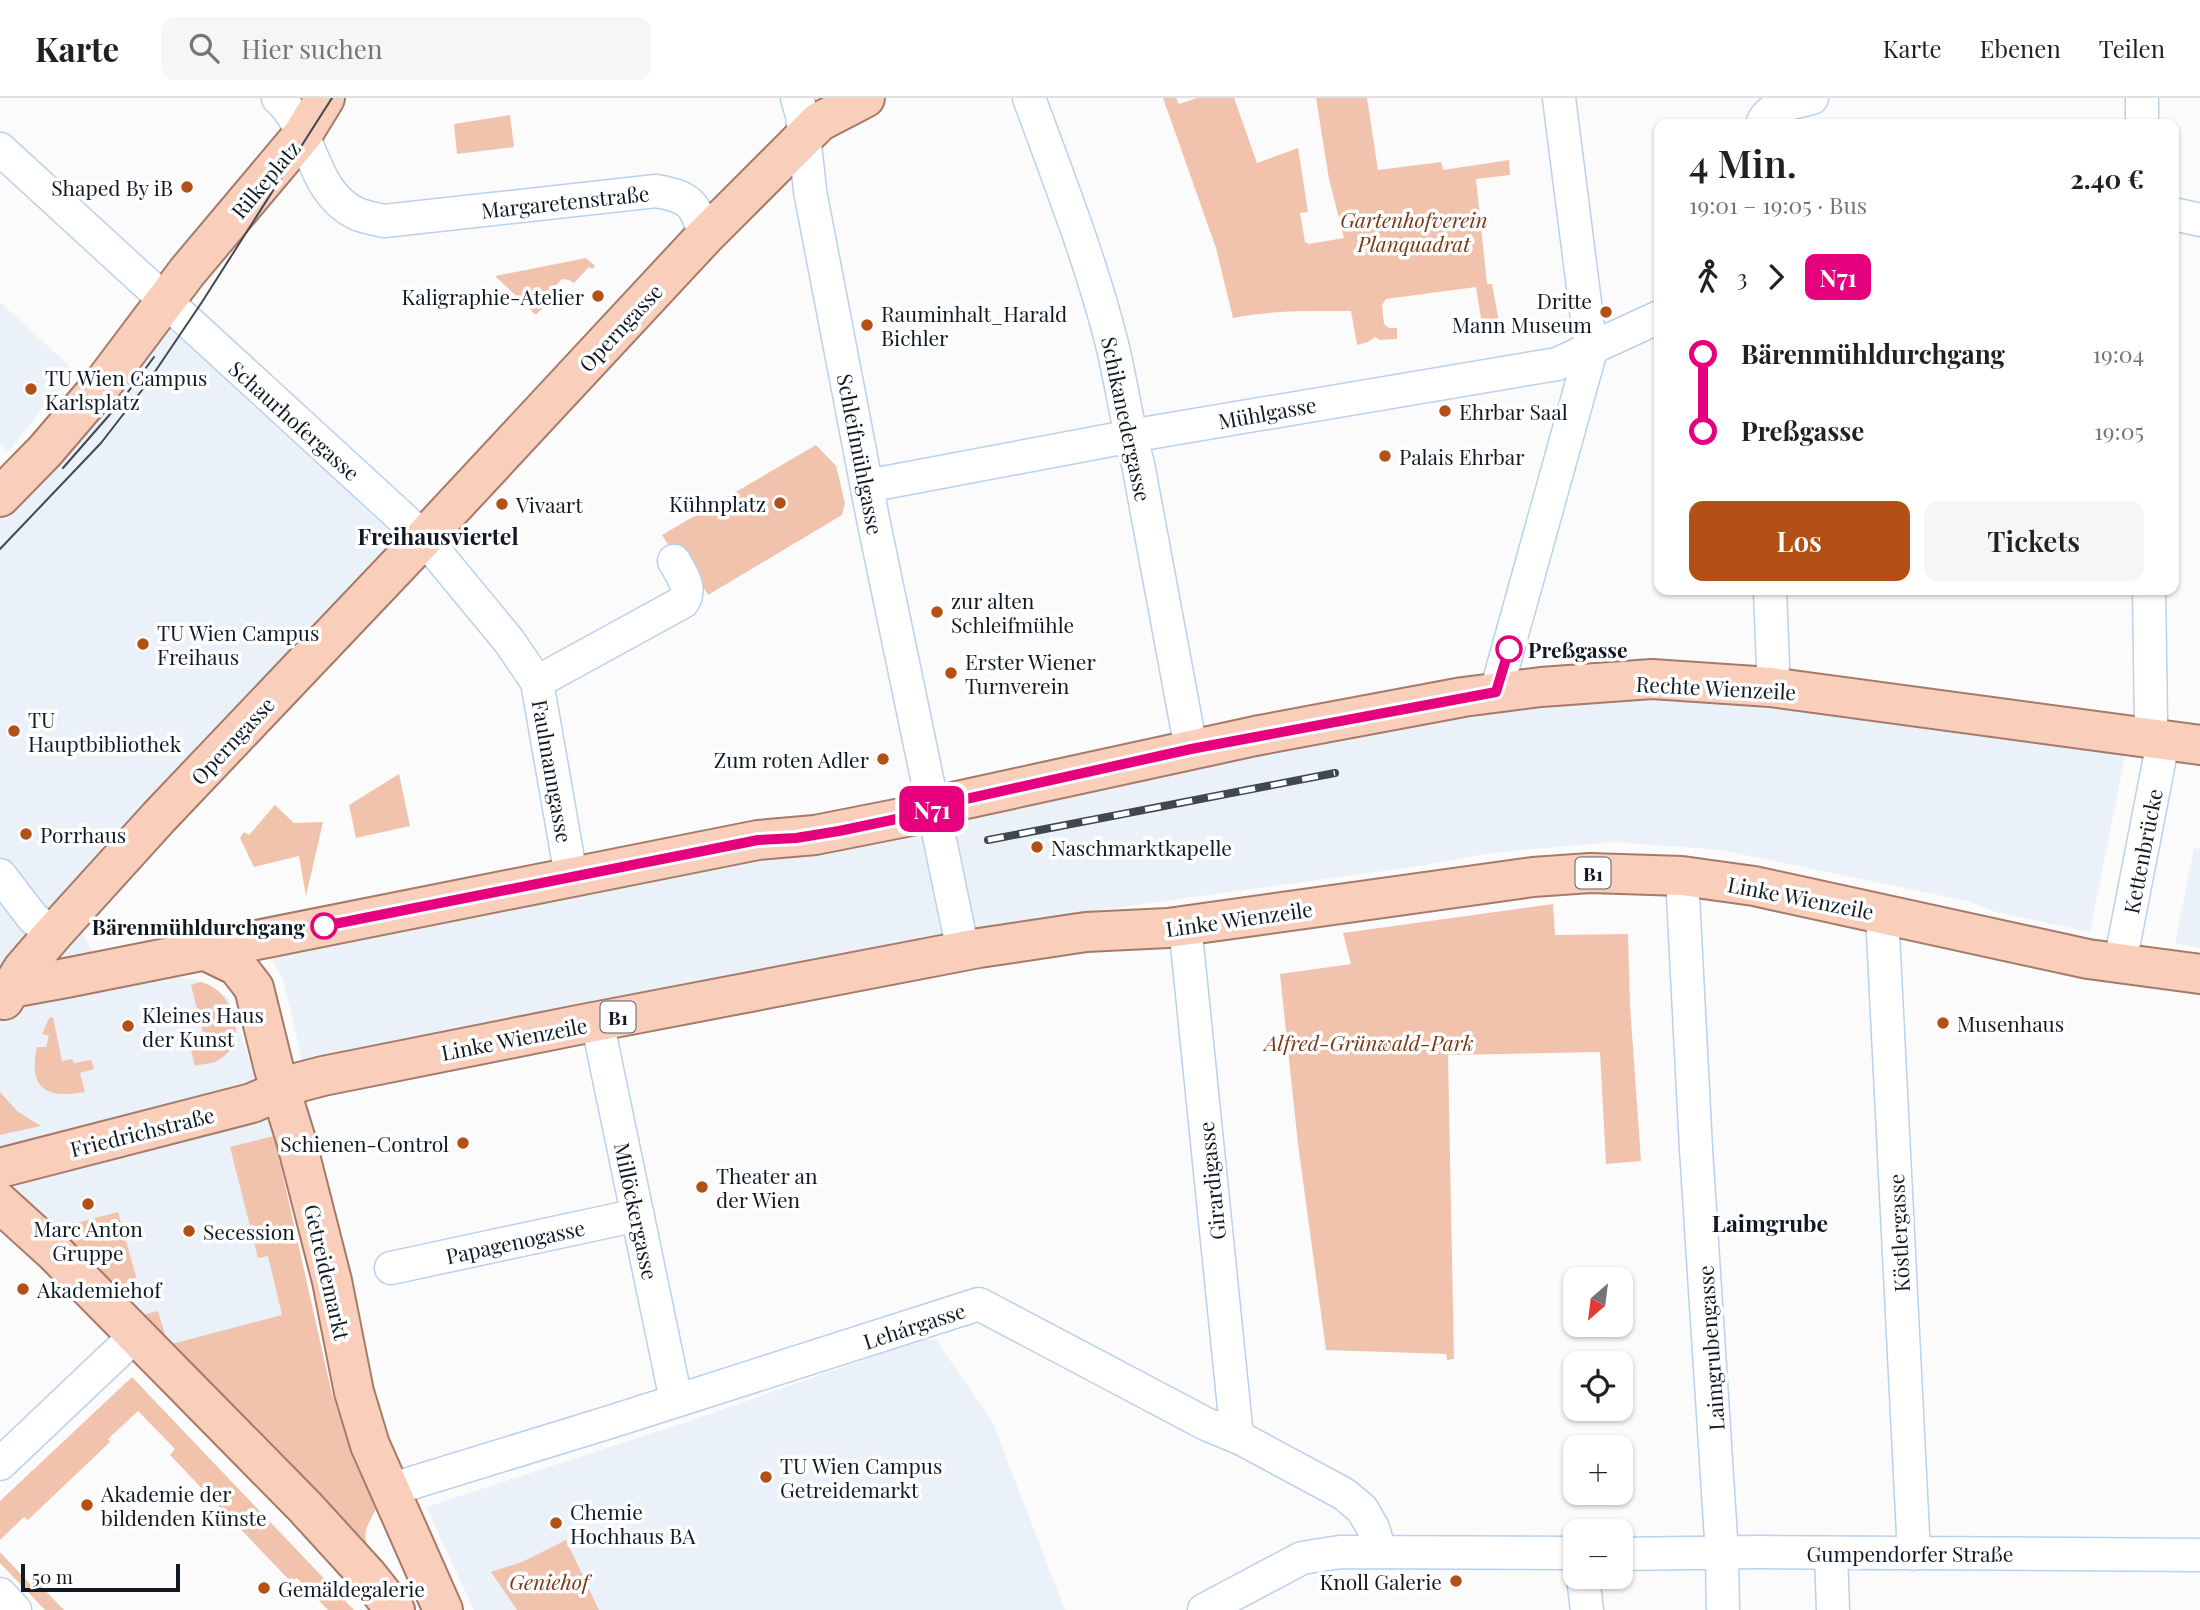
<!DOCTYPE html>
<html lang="de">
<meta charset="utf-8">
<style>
:root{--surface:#fff;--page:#f6f6f6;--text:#202124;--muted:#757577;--line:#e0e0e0;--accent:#b25015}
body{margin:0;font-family:"Playfair Display",serif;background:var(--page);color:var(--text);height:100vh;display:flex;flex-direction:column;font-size:26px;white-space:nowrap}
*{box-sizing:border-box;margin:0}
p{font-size:23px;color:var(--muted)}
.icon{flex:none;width:38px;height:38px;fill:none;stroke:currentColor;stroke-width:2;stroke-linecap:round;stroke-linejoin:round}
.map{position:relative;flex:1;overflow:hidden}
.sheet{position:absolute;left:1654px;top:21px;width:525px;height:476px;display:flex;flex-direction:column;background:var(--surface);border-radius:14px;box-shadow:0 2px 5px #0004}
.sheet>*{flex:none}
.badge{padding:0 14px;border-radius:10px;font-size:24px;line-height:46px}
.needle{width:46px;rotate:208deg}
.tools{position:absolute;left:1563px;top:1169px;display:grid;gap:14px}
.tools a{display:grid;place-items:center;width:70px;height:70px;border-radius:14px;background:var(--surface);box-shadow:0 2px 5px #0004;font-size:35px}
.scale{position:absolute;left:21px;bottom:18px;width:159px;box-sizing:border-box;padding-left:7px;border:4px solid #111a24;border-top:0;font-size:19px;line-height:24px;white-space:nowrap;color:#111a24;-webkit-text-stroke:5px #fff;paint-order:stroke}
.map>.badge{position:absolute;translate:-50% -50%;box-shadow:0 0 0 4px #fff}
.legs{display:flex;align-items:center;gap:10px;height:77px;padding:0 35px;font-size:23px}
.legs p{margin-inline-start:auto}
.head{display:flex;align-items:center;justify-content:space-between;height:119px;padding:0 35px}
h1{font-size:38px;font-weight:600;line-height:52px}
.button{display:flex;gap:14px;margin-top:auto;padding:14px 35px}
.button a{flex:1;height:80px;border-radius:14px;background:var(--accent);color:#fff;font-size:28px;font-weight:600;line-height:80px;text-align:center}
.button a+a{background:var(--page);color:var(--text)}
ul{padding:0 35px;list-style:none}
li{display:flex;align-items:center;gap:24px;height:77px;font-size:26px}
li i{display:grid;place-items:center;width:10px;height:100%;margin:0 9px;background:currentColor}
li i::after{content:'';width:18px;height:18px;margin:-9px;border:5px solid;border-radius:50%;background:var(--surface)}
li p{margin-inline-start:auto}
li:first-child i{background:linear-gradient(#0000 50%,currentColor 0)}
li:last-child i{background:linear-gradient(currentColor 50%,#0000 0)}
header{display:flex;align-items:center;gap:42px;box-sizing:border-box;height:98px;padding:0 35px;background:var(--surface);border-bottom:2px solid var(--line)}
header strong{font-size:33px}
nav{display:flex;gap:38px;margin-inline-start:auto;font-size:24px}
.search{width:490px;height:63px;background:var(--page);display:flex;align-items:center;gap:18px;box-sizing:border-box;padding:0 24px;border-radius:14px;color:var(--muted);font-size:26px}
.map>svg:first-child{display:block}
</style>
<header>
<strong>Karte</strong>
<div class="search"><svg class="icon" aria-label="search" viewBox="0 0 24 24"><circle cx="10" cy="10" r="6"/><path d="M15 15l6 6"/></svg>Hier suchen</div>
<nav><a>Karte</a><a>Ebenen</a><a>Teilen</a></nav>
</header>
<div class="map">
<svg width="2200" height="1512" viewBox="0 0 2200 1512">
<rect width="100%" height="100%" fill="#fbfbfb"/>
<!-- built -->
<path fill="#ebf1f8" d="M 0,204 L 78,276 L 45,307 L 8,354 L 0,347 Z
M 165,221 L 395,438 L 70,813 L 97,862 L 201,883 L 229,900 L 274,1038 L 331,1292 L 353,1361 L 376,1411 L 365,1433 L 366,1445 L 374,1457 L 0,1088 L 0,412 Z
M 1641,591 L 2125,636 L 2124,664 L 2090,834 L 1996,814 L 1967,803 L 1721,752 L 1612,744 L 1491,755 L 1420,768 L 975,829 L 955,841 L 304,971 L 284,884 L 260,837 L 1470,600 Z
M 2194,750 L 2200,751 L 2200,850 L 2175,845 Z
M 922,1241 L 936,1242 L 992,1323 L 1065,1512 L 474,1512 L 426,1409 L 684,1325 Z"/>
<!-- green -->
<path fill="#f1c3ad" d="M 1163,0 L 1176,0 L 1179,6 L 1197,0 L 1234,0 L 1257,65 L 1298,50 L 1308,114 L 1300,115 L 1305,144 L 1309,146 L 1344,140 L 1329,81 L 1316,0 L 1367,0 L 1378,72 L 1441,64 L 1443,72 L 1509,62 L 1510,77 L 1476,81 L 1487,186 L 1492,186 L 1499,224 L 1486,226 L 1481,221 L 1476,189 L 1386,201 L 1382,207 L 1384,226 L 1389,230 L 1397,230 L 1397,241 L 1380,242 L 1375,239 L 1368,244 L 1357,247 L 1351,213 C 1311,213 1272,212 1233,220 L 1216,150 Z
M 510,17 L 514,49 L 457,56 L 454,26 Z
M 586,160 L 595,168 L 592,171 L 589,169 L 574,185 L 569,182 L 562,181 L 546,198 L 550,202 L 536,217 L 495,178 Z
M 816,347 L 836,368 L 845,405 L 842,417 L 708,497 L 684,457 L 674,456 L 662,437 Z
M 399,676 L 410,728 L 356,740 L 349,707 Z
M 275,707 L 294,725 L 323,724 L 306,798 L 299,758 L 254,769 L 240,740 L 244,734 L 249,737 Z
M 1553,806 L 1555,837 L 1628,836 L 1630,907 L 1641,1063 L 1606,1066 L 1600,954 L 1448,957 L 1454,1261 L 1447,1262 L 1446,1256 L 1326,1252 L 1298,1046 L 1280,876 L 1351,866 L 1343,835 Z
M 200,884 C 233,890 252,945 217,963 C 211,966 202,966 195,968 L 190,948 L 195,947 L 193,938 L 203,935 L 191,887 Z
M 53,919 L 62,963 L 72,961 L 74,965 L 91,962 L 94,971 L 80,975 L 85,994 C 46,1001 28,991 37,949 L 46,949 L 49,938 L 42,936 L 49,920 Z
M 0,994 L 17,1013 L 41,1028 L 0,1037 Z
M 274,1038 L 331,1292 L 353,1361 L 376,1411 C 366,1430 359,1438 374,1457 L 49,1132 L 118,1114 L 140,1193 L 120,1197 L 139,1218 L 158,1213 L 168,1247 L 282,1217 L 268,1158 L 258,1160 L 230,1049 Z
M 132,1279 L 354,1512 L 328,1512 L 297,1480 L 291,1484 L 170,1357 L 175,1351 L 138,1313 L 108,1341 L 110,1344 L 28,1422 L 24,1419 L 0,1442 L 0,1403 Z
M 566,1442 L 599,1512 L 517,1512 L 491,1474 L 522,1464 Z
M 0,1454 L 30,1486 L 35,1482 L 64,1512 L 45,1512 L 0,1465 Z"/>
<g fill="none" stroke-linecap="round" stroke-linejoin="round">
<defs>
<path id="minor" d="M 278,0 C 314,32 309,93 357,116 C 365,119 375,121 384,123 L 656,93 C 690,99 695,105 705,138
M 797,0 L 802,17 L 810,93 L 873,421 L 963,853
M 1029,0 C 1059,82 1092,165 1113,250 C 1122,288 1127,327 1138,366 L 1191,651
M 2142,0 L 2142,26
M 1762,26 C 1769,6 1795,5 1812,0
M 0,51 L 424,440 L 509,543 L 537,584 L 571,778
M 2174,116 L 2200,122
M 867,388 L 1148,335 L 1557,266 L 1659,219
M 537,584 L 683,504 C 692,490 682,477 674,463
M 1770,589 L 1773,568 L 1770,492
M 1496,594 L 1591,252 L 1559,0
M 0,777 L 33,820 L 53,836
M 1682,778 L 1696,1051 L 1722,1456 L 1723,1512
M 1882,815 L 1914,1456
M 1185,827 L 1237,1339
M 2120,865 L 2161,654 L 2151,625 L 2149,492
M 597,923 L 676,1302
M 391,1170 L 638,1117
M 0,1366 L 136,1237
M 389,1392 L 610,1324 L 979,1206 L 1206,1326 L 1242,1341 L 1344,1396 L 1362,1411 L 1373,1430 L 1380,1454
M 1620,1456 L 1759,1454 L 2200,1457
M 1831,1456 L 1833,1512
M 1583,1479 L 1587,1512
M 0,1496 L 15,1512
M 1204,1512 L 1302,1460 L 1340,1454 L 1575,1455"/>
<path id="major" d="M 0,399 L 45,353 L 105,283 L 187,174 L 303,36 L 325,0
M 204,852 L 237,868 L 254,890 L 274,971 L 296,1042 L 332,1183 L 354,1294 L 370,1347 L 443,1512
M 0,892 L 66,880 L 758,742 L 815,737 L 911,718 L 957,703 L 1255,638 L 1463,599 L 1541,589 L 1652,581 L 1770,589 L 2200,647
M 4,902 L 22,872 L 53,836 L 159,719 L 424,440 L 705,138 L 819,24 L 865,0
M 0,1070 L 252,1005 L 300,984 L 323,978 L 578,927 L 979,850 L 1086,834 L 1168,830 L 1533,779 L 1590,775 L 1682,778 L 1754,788 L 2088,861 L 2200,876
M 0,1105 L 54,1154 L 305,1409 L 368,1478 L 395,1512"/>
</defs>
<!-- minor casing -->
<use href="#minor" stroke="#b9d1ee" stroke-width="35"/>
<!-- major casing -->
<use href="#major" stroke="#a57a68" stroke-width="42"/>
<!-- minor -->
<use href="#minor" stroke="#fff" stroke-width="32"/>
<!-- major -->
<use href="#major" stroke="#f9ceba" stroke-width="38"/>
<!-- tram -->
<path stroke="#3f474f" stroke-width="2" d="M 63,370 L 119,306 L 154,259
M 0,451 L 101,345 L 146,287 L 202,204 L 332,0"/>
<defs>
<path id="rail" d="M 988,742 L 1335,675"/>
</defs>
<!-- rail casing -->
<use href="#rail" stroke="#3f474f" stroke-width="8"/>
<!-- rail -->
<use href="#rail" stroke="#fff" stroke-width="5" stroke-dasharray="16" stroke-linecap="butt"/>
</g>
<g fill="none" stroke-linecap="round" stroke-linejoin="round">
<defs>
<path id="line-1" d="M 324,828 L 758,742 L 796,740 L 839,733 L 911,718 L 957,703 L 1191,651 L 1496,594 L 1509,551"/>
</defs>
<!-- line-1 casing -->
<use href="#line-1" stroke="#fff" stroke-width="16"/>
<!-- line-1 -->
<use href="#line-1" stroke="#e6007e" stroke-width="10"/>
</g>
<!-- markers -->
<g fill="#b25015" stroke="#fff" stroke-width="2.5">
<circle cx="187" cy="89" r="7"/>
<circle cx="598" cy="198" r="7"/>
<circle cx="1606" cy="214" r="7"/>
<circle cx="867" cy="227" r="7"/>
<circle cx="31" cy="291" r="7"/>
<circle cx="1445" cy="313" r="7"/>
<circle cx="1385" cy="358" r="7"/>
<circle cx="780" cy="405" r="7"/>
<circle cx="502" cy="406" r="7"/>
<circle cx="937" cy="514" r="7"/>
<circle cx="143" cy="546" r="7"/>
<circle cx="951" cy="575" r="7"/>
<circle cx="14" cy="633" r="7"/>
<circle cx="883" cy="661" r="7"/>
<circle cx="26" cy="736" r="7"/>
<circle cx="1037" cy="749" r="7"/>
<circle cx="1943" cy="925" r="7"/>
<circle cx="128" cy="928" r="7"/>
<circle cx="463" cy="1045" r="7"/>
<circle cx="702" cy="1089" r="7"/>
<circle cx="88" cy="1106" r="7"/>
<circle cx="189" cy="1133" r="7"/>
<circle cx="23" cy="1191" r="7"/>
<circle cx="766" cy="1379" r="7"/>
<circle cx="87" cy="1407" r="7"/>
<circle cx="556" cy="1425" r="7"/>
<circle cx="1456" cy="1483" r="7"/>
<circle cx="264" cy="1490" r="7"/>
</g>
<g fill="#fff" stroke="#e6007e" stroke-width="3.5">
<circle cx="1509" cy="551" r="12"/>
<circle cx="324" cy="828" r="12"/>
</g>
<g text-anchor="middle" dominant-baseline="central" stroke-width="7" stroke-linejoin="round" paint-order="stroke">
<!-- shield labels -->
<g fill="#fff" stroke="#585f66" stroke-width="2">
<rect x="1575.5" y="759.5" width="35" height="31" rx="5"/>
<rect x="600.5" y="903.5" width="35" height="31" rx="5"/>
</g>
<g font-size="19" font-weight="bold" fill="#111a24">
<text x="1593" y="775">B1</text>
<text x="618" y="919">B1</text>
</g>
<!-- street labels -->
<g font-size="21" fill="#111a24" stroke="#fff">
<text transform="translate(265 81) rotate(-50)">Rilkeplatz</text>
<text transform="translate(565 103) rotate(-6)">Margaretenstraße</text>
<text transform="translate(620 229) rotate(-47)">Operngasse</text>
<text transform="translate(1267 314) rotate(-10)">Mühlgasse</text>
<text transform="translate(1127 321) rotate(78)">Schikanedergasse</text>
<text transform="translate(295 322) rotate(42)">Schaurhofergasse</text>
<text transform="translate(861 356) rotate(79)">Schleifmühlgasse</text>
<text transform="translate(1716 589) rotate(3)">Rechte Wienzeile</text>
<text transform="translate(232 642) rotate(-47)">Operngasse</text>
<text transform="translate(553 673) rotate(80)">Faulmanngasse</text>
<text transform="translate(2142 753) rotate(-79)">Kettenbrücke</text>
<text transform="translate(1801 799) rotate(11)">Linke Wienzeile</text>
<text transform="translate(1239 820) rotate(-8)">Linke Wienzeile</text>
<text transform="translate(514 940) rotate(-11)">Linke Wienzeile</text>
<text transform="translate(142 1033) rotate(-14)">Friedrichstraße</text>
<text transform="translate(1211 1083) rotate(-96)">Girardigasse</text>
<text transform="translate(637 1113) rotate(78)">Millöckergasse</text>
<text transform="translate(1898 1135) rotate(-93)">Köstlergasse</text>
<text transform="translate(515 1143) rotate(-12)">Papagenogasse</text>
<text transform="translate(328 1174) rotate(77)">Getreidemarkt</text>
<text transform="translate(914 1227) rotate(-18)">Lehárgasse</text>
<text transform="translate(1710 1250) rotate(-94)">Laimgrubengasse</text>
<text x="1910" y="1455">Gumpendorfer Straße</text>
</g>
<!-- poi labels -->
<g font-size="21" fill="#111a24" stroke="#fff" text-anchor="start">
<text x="173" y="89" text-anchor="end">Shaped By iB</text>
<text x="584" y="198" text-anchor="end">Kaligraphie-Atelier</text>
<text x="1592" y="202" text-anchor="end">Dritte<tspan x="1592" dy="24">Mann Museum</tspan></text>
<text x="881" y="215">Rauminhalt_Harald<tspan x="881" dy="24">Bichler</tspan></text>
<text x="45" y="279">TU Wien Campus<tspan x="45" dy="24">Karlsplatz</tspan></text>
<text x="1459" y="313">Ehrbar Saal</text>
<text x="1399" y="358">Palais Ehrbar</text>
<text x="766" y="405" text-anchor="end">Kühnplatz</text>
<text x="516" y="406">Vivaart</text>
<text x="951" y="502">zur alten<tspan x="951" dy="24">Schleifmühle</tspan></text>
<text x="157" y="534">TU Wien Campus<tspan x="157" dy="24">Freihaus</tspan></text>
<text x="965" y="563">Erster Wiener<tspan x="965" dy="24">Turnverein</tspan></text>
<text x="28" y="621">TU<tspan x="28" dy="24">Hauptbibliothek</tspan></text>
<text x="869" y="661" text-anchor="end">Zum roten Adler</text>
<text x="40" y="736">Porrhaus</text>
<text x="1051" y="749">Naschmarktkapelle</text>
<text x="142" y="916">Kleines Haus<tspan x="142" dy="24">der Kunst</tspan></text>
<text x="1957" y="925">Musenhaus</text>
<text x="449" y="1045" text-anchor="end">Schienen-Control</text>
<text x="716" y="1077">Theater an<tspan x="716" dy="24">der Wien</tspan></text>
<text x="88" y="1130" text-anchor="middle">Marc Anton<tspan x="88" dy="24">Gruppe</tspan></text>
<text x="203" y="1133">Secession</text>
<text x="37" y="1191">Akademiehof</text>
<text x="780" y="1367">TU Wien Campus<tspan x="780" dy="24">Getreidemarkt</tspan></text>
<text x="101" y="1395">Akademie der<tspan x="101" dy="24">bildenden Künste</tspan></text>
<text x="570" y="1413">Chemie<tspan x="570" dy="24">Hochhaus BA</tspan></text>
<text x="1442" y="1483" text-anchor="end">Knoll Galerie</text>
<text x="278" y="1490">Gemäldegalerie</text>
</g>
<!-- park labels -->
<g font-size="21" font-style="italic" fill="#793916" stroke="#fff">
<text x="1414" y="121">Gartenhofverein<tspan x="1414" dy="24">Planquadrat</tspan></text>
<text x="1369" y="944">Alfred-Grünwald-Park</text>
<text x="549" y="1483">Geniehof</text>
</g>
<!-- stop labels -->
<g font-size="21" font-weight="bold" fill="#111a24" stroke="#fff" text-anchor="start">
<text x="1528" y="551">Preßgasse</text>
<text x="305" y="828" text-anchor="end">Bärenmühldurchgang</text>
</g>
<!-- neighbourhood labels -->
<g font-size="23" font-weight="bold" fill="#111a24" stroke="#fff">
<text x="438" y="437">Freihausviertel</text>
<text x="1770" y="1124">Laimgrube</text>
</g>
</g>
</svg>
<div class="tools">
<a><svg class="needle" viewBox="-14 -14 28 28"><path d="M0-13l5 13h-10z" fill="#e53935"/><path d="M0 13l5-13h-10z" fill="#757577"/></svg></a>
<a><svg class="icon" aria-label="locate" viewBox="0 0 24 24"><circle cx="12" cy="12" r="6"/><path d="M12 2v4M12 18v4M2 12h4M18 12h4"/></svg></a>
<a>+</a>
<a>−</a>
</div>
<div class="scale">50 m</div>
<b class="badge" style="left:932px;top:711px;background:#e6007e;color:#fff">N71</b>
<section class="sheet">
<div class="head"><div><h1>4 Min.</h1><p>19:01 – 19:05 · Bus</p></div><b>2.40 €</b></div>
<div class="legs"><svg class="icon" aria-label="walk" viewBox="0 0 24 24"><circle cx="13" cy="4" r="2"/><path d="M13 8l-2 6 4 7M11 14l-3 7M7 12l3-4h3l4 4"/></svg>3<svg class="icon" aria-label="forward" viewBox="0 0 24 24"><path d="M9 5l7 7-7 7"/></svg><b class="badge" style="background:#e6007e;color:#fff">N71</b></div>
<ul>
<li><i style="color:#e6007e"></i><b>Bärenmühldurchgang</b><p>19:04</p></li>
<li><i style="color:#e6007e"></i><b>Preßgasse</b><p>19:05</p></li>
</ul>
<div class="button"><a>Los</a><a>Tickets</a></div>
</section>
</div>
